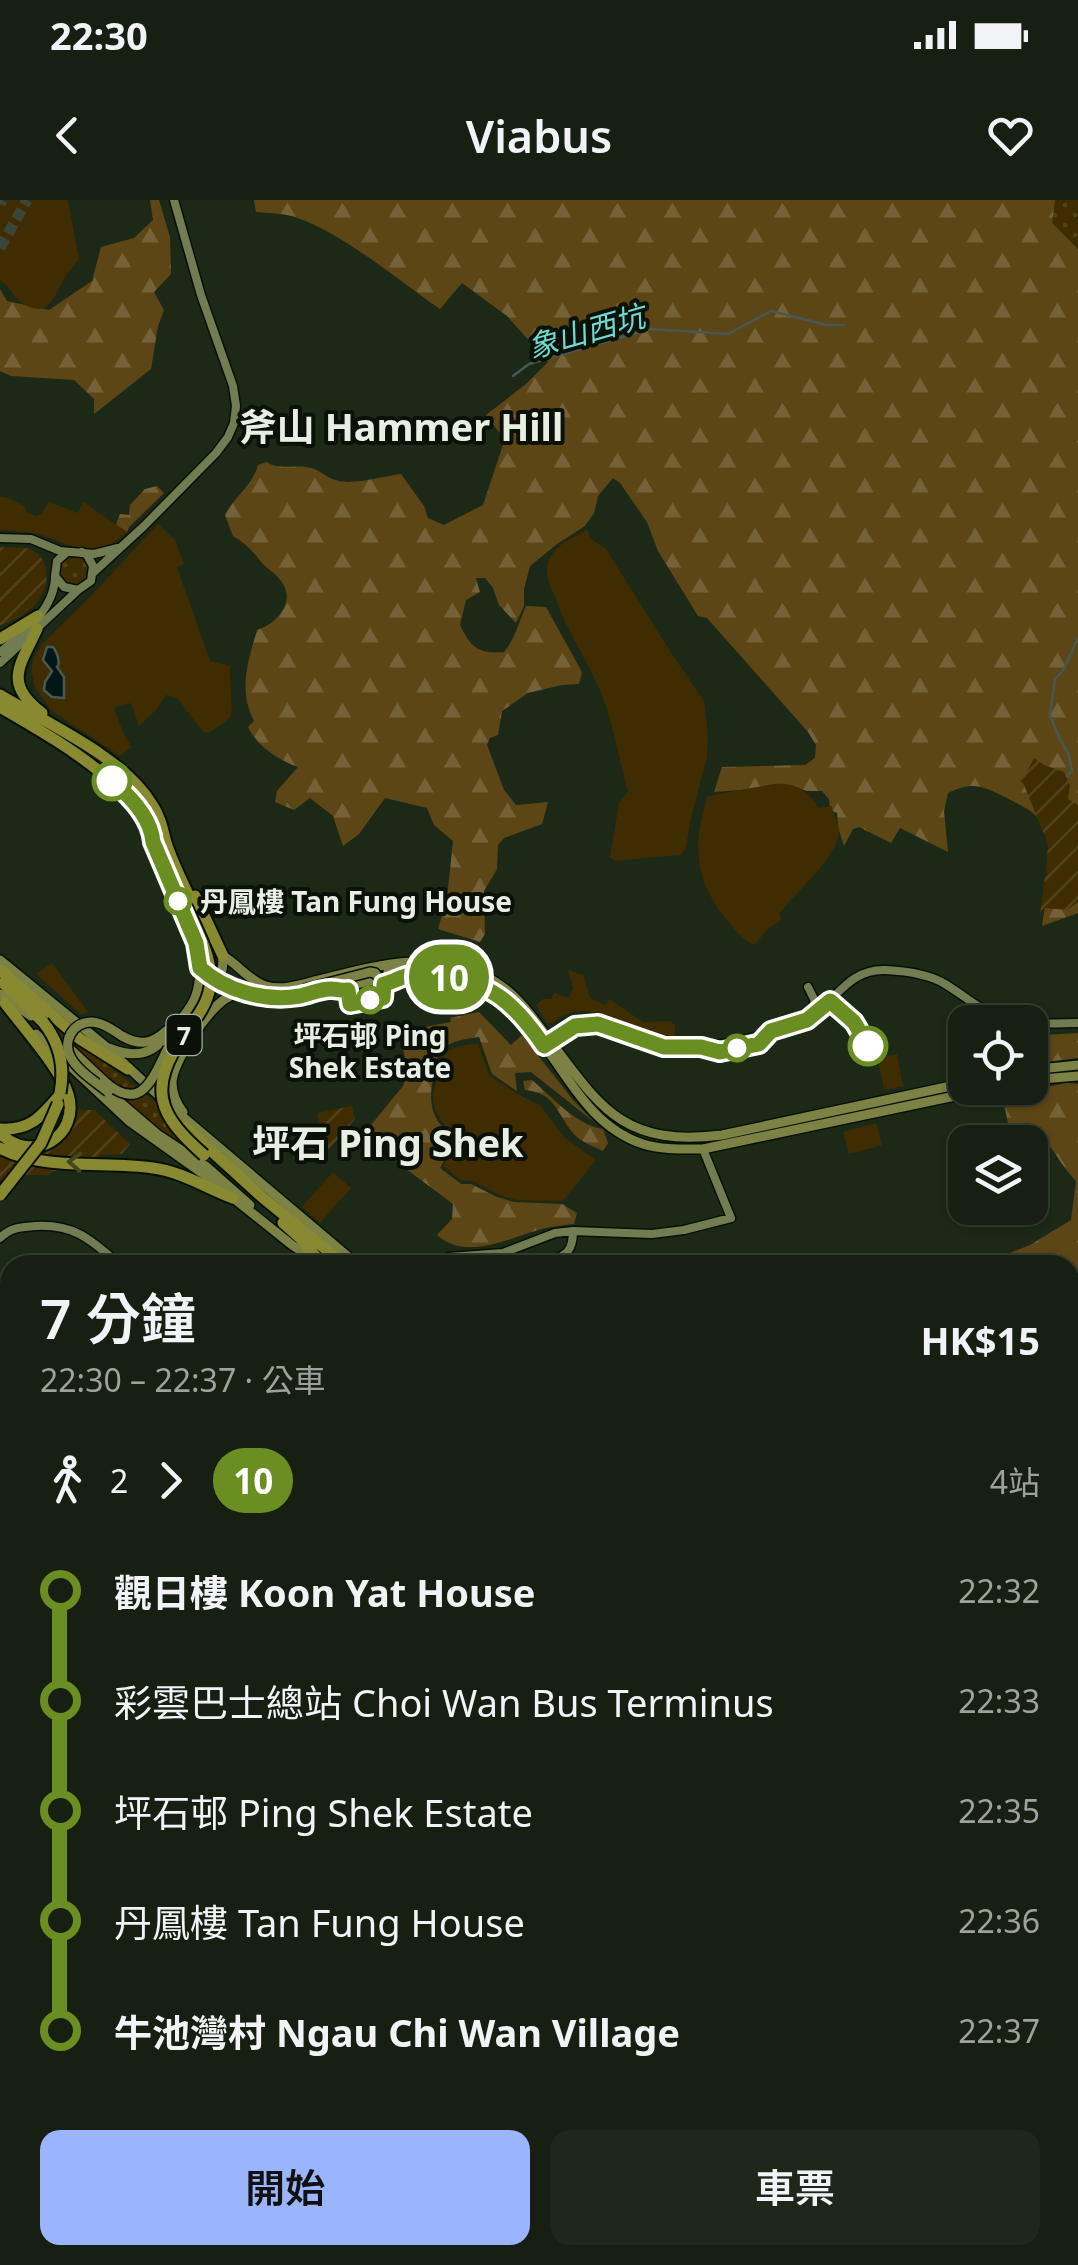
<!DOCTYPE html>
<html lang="zh-TW">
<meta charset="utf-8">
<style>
:root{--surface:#161f11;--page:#1f271a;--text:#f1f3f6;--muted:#9ea29f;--line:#353d31;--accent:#9bb5fd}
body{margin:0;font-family:"Noto Sans","Noto Sans TC",sans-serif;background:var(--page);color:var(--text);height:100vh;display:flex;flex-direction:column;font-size:38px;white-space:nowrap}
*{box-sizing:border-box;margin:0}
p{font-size:32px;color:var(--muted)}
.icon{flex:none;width:55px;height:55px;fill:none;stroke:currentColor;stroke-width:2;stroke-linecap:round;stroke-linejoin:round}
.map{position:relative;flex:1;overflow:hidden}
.sheet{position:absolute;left:0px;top:1055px;width:1080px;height:1010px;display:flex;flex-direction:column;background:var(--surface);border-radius:30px 30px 0 0;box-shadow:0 2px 8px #0004,0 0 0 2px var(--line)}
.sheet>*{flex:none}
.badge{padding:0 20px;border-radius:32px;font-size:35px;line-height:65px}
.buttons{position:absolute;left:948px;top:805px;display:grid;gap:20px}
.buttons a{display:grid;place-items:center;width:100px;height:100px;border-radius:20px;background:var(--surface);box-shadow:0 2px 8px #0004,0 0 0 2px var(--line);font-size:50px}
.map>.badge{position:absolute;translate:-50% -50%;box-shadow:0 0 0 5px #fff}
.legs{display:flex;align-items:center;gap:15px;height:110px;padding:0 40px;font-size:32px}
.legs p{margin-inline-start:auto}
.summary{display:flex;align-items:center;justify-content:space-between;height:170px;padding:0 40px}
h1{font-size:55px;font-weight:600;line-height:75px}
.primary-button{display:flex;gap:20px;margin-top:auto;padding:20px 40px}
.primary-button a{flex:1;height:115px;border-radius:20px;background:var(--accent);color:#111;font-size:40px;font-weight:600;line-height:115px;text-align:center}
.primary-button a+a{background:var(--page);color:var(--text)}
ul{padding:0 40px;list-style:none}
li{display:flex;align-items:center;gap:35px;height:110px;font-size:38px}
li i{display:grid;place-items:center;width:15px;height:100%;margin:0 12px;background:currentColor}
li i::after{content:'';width:25px;height:25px;margin:-12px;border:8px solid;border-radius:50%;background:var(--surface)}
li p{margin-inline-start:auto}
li:first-child i{background:linear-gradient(#0000 50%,currentColor 0)}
li:last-child i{background:linear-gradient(currentColor 50%,#0000 0)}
.status{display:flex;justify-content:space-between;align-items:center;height:70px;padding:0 50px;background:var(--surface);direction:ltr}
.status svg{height:28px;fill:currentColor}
header{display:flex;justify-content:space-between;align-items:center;height:130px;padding:0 40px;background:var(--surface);font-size:45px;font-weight:600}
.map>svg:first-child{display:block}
</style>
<div class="status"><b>22:30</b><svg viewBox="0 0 49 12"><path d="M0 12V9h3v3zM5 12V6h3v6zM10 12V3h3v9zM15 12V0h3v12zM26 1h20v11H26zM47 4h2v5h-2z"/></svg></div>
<header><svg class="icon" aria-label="back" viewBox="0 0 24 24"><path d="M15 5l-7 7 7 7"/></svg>Viabus<svg class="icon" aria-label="heart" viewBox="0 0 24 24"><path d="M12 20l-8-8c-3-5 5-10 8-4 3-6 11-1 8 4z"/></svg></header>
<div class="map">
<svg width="1078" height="2065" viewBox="0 0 1078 2065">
<defs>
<pattern id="grass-dots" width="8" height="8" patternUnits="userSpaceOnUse" patternTransform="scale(2.5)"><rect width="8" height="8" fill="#3f2c00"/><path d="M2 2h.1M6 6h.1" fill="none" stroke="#524119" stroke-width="1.8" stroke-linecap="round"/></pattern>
<pattern id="forest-firs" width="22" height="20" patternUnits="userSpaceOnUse" patternTransform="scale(2.5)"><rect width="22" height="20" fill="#5d4616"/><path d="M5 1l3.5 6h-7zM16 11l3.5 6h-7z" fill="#746138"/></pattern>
<pattern id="garden-furrows" width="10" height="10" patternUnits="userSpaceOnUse" patternTransform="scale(2.5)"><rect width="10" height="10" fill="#3f2c00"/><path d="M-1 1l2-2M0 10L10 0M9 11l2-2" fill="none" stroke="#524119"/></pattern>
</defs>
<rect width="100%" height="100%" fill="#1d2917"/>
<!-- grass -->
<path fill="url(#grass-dots)" d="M 1055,0 L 1078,0 L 1078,49 L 1052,23 Z
M60 371a15 15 0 1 1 30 0a15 15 0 1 1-30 0Z
M 51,821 L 159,905 L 167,924 L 197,953 L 195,956 L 177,946 L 127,905 L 130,899 L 46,826 Z"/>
<!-- forest -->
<path fill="url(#forest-firs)" d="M 150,0 L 159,0 L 170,37 L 171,74 L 154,92 L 164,110 L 158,126 L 151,169 L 94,214 L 94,199 L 74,180 L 11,176 L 0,171 L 0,89 L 7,101 L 49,110 L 92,81 L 101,47 L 134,38 L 153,20 Z
M 254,0 L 1055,0 L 1052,23 L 1078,49 L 1078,713 L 1042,726 C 1046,696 1060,636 1033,613 C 1024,606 1010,600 999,594 C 978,584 969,583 948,593 L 944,611 L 948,652 L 900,628 L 891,643 L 859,627 L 853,629 L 844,646 L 838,627 L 837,613 L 830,610 L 829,599 L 822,591 L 807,591 L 792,586 L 714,592 L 722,567 L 805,565 L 815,558 L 816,545 L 808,532 L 707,418 L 698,416 L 658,351 L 647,322 L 620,283 L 613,278 L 598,296 L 594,313 L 585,326 L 557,344 L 530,366 L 524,389 L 524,406 L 516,423 L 499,405 L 493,388 L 485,378 L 476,378 L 480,392 L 466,400 L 460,425 C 471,448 478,454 504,452 C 515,439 519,422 526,406 L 546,407 L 582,472 L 579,484 L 562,485 L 528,493 L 502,511 L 498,535 L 490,538 L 487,545 L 504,590 L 516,605 L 548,602 L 542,624 L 504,638 L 498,645 L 497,669 L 484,691 L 485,734 L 480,742 L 438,729 L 447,698 L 453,641 L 434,625 L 427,608 L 385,598 L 359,634 L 343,646 L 333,616 L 310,598 L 294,610 L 275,602 L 277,591 L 298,567 C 278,560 257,546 248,527 L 254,521 C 238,490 248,462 257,430 C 277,424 297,401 281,381 C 276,374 268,369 263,364 C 252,351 248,345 233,336 L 225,315 C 234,297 253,285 258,265 L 266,262 C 280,270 290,265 306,267 C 319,268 324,277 335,280 C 352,286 383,276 401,274 L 424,306 L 428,318 L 444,325 L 483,305 L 503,245 L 502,236 L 486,215 L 526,184 L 548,162 L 507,116 L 462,83 L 440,109 C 398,80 343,33 295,17 C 282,13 269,13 256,12 Z
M 157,286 L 164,293 L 129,327 L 127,332 L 116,325 L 120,314 L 129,315 L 130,305 L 145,289 Z
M 479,812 L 511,845 L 522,835 L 573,900 L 594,922 L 531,872 L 515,873 L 517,891 L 492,874 L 479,837 C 466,839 450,840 441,851 C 436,858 435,868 434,875 C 428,899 430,918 450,935 L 441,947 L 445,959 L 440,968 L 461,984 L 471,984 L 497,997 L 514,1002 L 562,1004 L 577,1013 L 574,1024 C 561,1025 548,1027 535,1031 C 505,1040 465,1060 437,1035 L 452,1019 L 453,1004 L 362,936 L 403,886 L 408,870 L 399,832 L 451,822 L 450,818 Z
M 1078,833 L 1078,858 L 1030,864 L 1030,836 Z
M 532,880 C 552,897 576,925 603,929 L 608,943 L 603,951 C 592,946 581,942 573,933 C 556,913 556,893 525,890 L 523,881 Z
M 1067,883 L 1078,884 L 1078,1271 L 1073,1278 L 1078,1281 L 1078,1301 L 1070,1297 L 1070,1065 L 979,1065 L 1030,1045 L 1071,1020 L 1076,981 C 1048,951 1057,937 1010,932 L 1002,895 Z
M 1074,1401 L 1078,1401 L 1078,1508 L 1070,1501 L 1070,1403 Z
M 1078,1756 L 1078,1840 L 1070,1841 L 1070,1765 Z"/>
<!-- park -->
<path fill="#3f2c00" d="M 0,0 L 68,0 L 79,59 C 74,66 68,72 64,79 C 54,97 48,120 22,103 C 12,97 10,86 0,80 Z
M 0,297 L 5,297 L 25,306 L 27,312 L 35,316 L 41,314 L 49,302 L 78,313 L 83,302 L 127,332 C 90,368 70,340 32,333 C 22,331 10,331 0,330 Z
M 158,324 L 175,340 L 184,364 L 177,367 L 210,461 L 230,466 C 229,476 234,512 230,517 C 226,523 215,528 209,533 L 203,532 L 178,499 L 166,495 L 156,510 L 139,526 L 131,503 L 114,508 L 124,535 L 132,547 L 120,556 L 52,511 L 35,488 L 31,468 L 35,455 L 41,445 L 89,398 Z
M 587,330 L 591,339 L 606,349 L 670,451 L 704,501 L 708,535 L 707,557 L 690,622 L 686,648 L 680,655 L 615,661 L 610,657 L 619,603 L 628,592 C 618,557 613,519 598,486 C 586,458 567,431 557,402 C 552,387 542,375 550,358 C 557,343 574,337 587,330 Z
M 774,584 C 795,582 808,590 818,608 L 832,606 C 833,615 838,622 839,629 C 842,654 793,694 779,714 L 781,720 L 768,729 L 754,745 C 742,739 734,729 725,718 C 694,678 692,644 708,596 Z
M 52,763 L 88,812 L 82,815 L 36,774 Z
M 568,770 L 583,775 L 590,798 L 605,805 L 609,799 L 643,822 L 670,821 L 675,825 L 675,835 L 673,839 C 637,843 609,804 573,812 C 565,814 558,819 551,823 L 546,822 L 536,805 L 543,799 L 551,799 L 554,793 L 569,798 L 573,788 Z
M 478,844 L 489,875 L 519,895 L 540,905 L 564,937 L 596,960 L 563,1001 L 516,1000 L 499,995 L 473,981 L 461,980 L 443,966 L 447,959 L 444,947 L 453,934 C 428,909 428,894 445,864 L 440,860 C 448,847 464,844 478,844 Z
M 897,854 L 903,886 L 884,890 L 878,858 Z
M 876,923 L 882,945 L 849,954 L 843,932 Z
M 333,972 L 351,988 L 320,1023 L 302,1007 Z
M 1078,1578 L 1078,1684 L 1073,1697 L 1070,1715 L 1070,1584 Z"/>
<!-- garden -->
<path fill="url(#garden-furrows)" d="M 0,347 C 10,348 23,346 32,350 C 40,353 44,361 46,369 C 51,397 24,420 0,425 Z
M 1034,558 L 1044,565 L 1064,572 L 1070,585 L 1068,599 L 1078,605 L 1078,702 L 1067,710 L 1045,708 L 1040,714 L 1045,677 L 1047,675 L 1046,669 L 1048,644 L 1024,585 L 1019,579 L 1025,576 Z
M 352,906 L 355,919 L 326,953 L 315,958 L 308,926 L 319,923 L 317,913 Z
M 76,910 L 94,910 L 130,944 L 122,954 L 101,955 L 80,972 L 53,971 L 48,975 L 26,975 L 0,980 L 0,950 C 40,956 66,959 76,910 Z"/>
<!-- water -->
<path fill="#031816" stroke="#475854" stroke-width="2.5" d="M 47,447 L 53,447 C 57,452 61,463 57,467 L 64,477 L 64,498 L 52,497 L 44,490 L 45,482 L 52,471 L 43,460 Z"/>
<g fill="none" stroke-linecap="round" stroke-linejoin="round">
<!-- stream -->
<path stroke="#475854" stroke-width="2.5" d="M 513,176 L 529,164 L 650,129 L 728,134 L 771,111 L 827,125 L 844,125
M 1067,576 L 1072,571 L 1068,553 L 1060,540 L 1050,515 L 1055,479 L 1064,469 L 1078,438
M 1070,1573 L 1078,1567"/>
<!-- highway-tunnel -->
<path stroke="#3b4736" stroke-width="11" stroke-dasharray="11 5.5" stroke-linecap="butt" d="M 0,4 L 2,0
M 0,48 L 27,0"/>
<defs>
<path id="secondary" d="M 0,338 L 31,339 L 60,351 L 94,354 L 118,348
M 67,352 L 57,361 L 55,376 L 64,387 L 78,390
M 94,372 L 144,326 L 216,253 L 228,237 L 234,223 L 236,206 L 233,186 L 201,95 L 174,0
M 0,452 C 24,433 55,409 55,376
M 0,463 L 78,390 L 91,381 L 93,366 L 87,355 L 82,352
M 808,787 L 815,801 L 809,816
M 1030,824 L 1078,823
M 548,844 C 556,838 564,831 574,827 C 608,813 643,846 677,848 C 702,851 773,834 797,824 C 833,811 843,768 886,770 C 905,771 929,774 945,784 C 973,801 984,816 1019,822
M 0,1038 C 11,1027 22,1027 36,1026 C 76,1024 92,1041 120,1065
M 432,1065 L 449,1057 L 503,1053 L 555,1033 L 573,1031 L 652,1034 L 684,1030 L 731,1018 L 703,949
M 541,1065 C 561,1056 573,1057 573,1031
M 0,1085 L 10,1185
M 0,1409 L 10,1408
M 0,1415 L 10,1414
M 1070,1745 L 1078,1705
M 1070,2007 L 1078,2004
M 10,2039 L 7,2046 L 10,2053
M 13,2055 L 23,2055
M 40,2055 L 56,2065
M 293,2055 L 295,2065
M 466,2055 L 467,2065
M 631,2055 L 635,2065
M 773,2055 L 777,2065
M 781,2055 L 785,2065
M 1036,2055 L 1037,2065
M 301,2065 L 302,2055"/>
<path id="primary" d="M 223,756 C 238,764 249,781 266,786 C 284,791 302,784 319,780 C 372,767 431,749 483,775 C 508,787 523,804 539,826 C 597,901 616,948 722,935 L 965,883
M 0,760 L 104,845 L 170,906 L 358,1065
M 388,772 L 427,767 L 457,773
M 210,776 C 291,830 378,753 469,782 C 551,807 561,917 643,944 C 662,950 683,949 703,949 L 993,888
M 214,779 C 225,774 222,766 223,756
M 0,794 L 31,816
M 36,834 L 129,921 L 202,973 L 292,1045 L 315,1060
M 122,836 C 139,846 152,844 166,831
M 66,845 L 104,881
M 109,848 C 142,862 158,850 178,823 C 185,814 193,806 196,795 C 200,785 199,773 202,763
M 1030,870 L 1078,865
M 1030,880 L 1078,876
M 108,892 L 157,934 L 207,967 L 250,1005
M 183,912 C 176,903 172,893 172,882 C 173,861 211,804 229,797
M 0,1532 L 10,1531
M 0,1541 L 10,1540
M 505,2055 L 509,2065
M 513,2055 L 517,2065"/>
<path id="highway" d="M 37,429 C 21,464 2,483 42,513
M 0,439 L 38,416
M 0,495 C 46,523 123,557 151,603 C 159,614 162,626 165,639 C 171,661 183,682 192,703
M 0,507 C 63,544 133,582 163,651
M 155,645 L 196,743 L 200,767
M 195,696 L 223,756
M 0,770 L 80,839 L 128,869
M 3,783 L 43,822
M 185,927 L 262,997 L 345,1065
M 0,929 C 29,931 41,917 58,897
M 0,933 C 31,965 81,937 68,894 C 60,868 22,826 5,803
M 0,948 C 43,971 106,961 153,968 C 183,972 206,988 233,998
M 283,1023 L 300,1038 L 323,1065
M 0,1867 L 10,1877
M 0,1885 L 10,1895
M 0,1979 L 10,1984
M 0,2005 L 10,2016
M 85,2055 L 95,2065
M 161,2055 L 169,2065
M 180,2055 L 190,2065
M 197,2055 L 206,2065
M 720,2055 L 721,2065
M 733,2055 L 734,2065"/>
</defs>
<!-- secondary casing -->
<use href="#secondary" stroke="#071103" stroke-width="11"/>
<!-- primary casing -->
<use href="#primary" stroke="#071103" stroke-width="12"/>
<!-- highway casing -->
<use href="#highway" stroke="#071103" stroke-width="15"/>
<!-- secondary -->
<use href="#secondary" stroke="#727c53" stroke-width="8"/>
<!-- primary -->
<use href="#primary" stroke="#7c8145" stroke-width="9"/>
<!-- highway -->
<use href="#highway" stroke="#898932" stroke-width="11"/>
<defs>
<path id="rail" d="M 681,2055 L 684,2065
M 699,2055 L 702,2065"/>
</defs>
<!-- rail casing -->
<use href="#rail" stroke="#cfd7cb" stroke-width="6"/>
<!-- rail -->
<use href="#rail" stroke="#0b1008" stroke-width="2.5" stroke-dasharray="8" stroke-linecap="butt"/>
<defs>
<path id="primary-bridge" d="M 304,789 L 370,772 L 375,773 L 379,778
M 104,881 C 142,915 153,877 168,848
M 108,892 C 96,882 79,872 71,858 C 62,842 72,822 92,822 C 103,823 113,830 122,836"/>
<path id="highway-bridge" d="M 186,706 C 197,731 214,759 210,787 C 207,806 194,821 184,835 C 147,889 158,915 204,955
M 43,822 C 60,843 65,867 60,893
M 0,995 L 41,943 L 58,904"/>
</defs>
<!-- primary-bridge casing -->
<use href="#primary-bridge" stroke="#071103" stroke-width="12" stroke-linecap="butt"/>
<!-- highway-bridge casing -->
<use href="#highway-bridge" stroke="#071103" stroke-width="15" stroke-linecap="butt"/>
<!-- primary-bridge -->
<use href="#primary-bridge" stroke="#7c8145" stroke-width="9"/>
<!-- highway-bridge -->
<use href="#highway-bridge" stroke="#898932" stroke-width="11"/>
</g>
<!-- one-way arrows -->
<defs><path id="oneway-chevron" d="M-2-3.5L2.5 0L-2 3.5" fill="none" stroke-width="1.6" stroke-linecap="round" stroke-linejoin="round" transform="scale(2.5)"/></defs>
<use stroke="#44461b" href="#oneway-chevron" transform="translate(75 962) rotate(-177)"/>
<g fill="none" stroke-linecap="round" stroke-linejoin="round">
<defs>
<path id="line-1" d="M 112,581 C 130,596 151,618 153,642 L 196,743 L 200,768 C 226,791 265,802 300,796 C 310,794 322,788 332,789 C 337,789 342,791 348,790 L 350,804 L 383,798 L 384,784 C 392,782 399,778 406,776 C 416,774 428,775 438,776 C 490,780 516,805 544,846 L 575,826 L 598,824 L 664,847 L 701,847 L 720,852 L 759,844 L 771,831 L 807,820 L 830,801 L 854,822 L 868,846"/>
</defs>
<!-- line-1 casing -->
<use href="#line-1" stroke="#fff" stroke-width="22"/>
<!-- line-1 -->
<use href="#line-1" stroke="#6b8e23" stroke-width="15"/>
</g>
<!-- markers -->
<g fill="#fff" stroke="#6b8e23" stroke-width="5">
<circle cx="112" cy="581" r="18"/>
<circle cx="178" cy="701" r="12"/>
<circle cx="370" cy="800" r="12"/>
<circle cx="868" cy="846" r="18"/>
<circle cx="737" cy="848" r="12"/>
</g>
<g text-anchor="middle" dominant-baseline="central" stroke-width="8" stroke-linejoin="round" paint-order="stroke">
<!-- shield labels -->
<rect fill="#0b1008" stroke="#a5aca1" stroke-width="2.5" x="166.5" y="815" width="35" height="40" rx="8"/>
<g font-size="25" font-weight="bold" fill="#e7efe3">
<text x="184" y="835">7</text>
</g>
<!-- stop labels -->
<g font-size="28" font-weight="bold" fill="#e7efe3" stroke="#0b1008" text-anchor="start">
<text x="200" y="701">丹鳳樓 Tan Fung House</text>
<text x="370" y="835" text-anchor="middle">坪石邨 Ping<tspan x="370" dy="32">Shek Estate</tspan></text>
</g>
<!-- water labels -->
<g font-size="30" font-style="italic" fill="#6edad2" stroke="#0b1008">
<text transform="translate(586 131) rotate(-16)">象山西坑</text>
</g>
<!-- district labels -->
<g font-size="38" font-weight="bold" fill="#e7efe3" stroke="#0b1008">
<text x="401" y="226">斧山 Hammer Hill</text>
<text x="388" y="942">坪石 Ping Shek</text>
</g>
</g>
</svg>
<div class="buttons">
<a><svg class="icon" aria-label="locate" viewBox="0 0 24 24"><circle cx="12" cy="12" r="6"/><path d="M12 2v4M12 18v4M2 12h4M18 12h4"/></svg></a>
<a><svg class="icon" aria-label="layers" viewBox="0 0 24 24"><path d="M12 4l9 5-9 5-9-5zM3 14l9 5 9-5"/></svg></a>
</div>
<b class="badge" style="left:449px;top:777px;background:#6b8e23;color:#fff">10</b>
<section class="sheet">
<div class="summary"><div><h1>7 分鐘</h1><p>22:30 – 22:37 · 公車</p></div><b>HK$15</b></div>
<div class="legs"><svg class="icon" aria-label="walk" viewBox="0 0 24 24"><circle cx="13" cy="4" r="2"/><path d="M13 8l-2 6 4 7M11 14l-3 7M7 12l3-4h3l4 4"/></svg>2<svg class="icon" aria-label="forward" viewBox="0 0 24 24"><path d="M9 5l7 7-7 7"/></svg><b class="badge" style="background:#6b8e23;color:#fff">10</b><p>4站</p></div>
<ul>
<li><i style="color:#6b8e23"></i><b>觀日樓 Koon Yat House</b><p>22:32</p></li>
<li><i style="color:#6b8e23"></i><span>彩雲巴士總站 Choi Wan Bus Terminus</span><p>22:33</p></li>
<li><i style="color:#6b8e23"></i><span>坪石邨 Ping Shek Estate</span><p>22:35</p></li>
<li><i style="color:#6b8e23"></i><span>丹鳳樓 Tan Fung House</span><p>22:36</p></li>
<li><i style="color:#6b8e23"></i><b>牛池灣村 Ngau Chi Wan Village</b><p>22:37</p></li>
</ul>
<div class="primary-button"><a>開始</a><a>車票</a></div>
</section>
</div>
